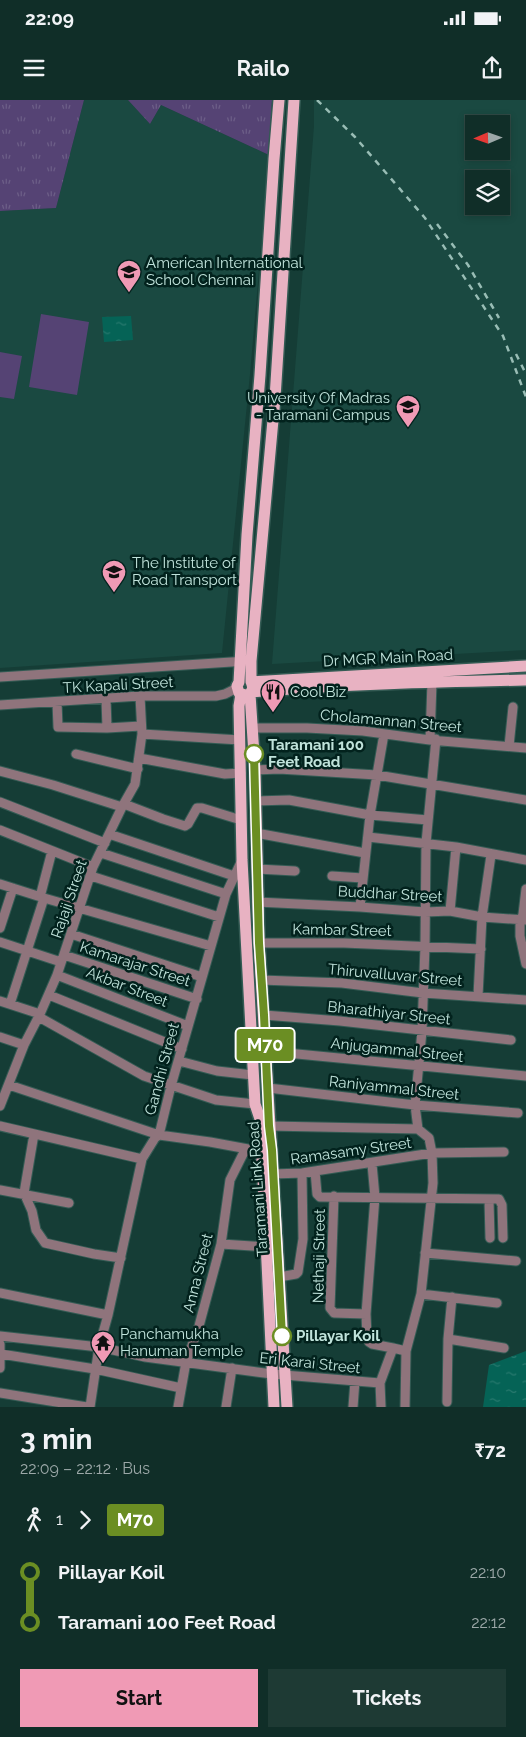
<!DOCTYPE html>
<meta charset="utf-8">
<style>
:root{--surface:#102e28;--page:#1e3a34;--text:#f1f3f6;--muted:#9ca8a8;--line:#304a45;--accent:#f09ab5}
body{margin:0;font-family:Raleway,sans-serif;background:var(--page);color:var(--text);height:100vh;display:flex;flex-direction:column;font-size:19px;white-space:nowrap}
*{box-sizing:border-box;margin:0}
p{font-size:16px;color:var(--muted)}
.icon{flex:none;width:28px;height:28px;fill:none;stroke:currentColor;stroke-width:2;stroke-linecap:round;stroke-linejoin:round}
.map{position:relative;height:1307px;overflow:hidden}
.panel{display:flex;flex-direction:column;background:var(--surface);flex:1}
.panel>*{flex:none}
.badge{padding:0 10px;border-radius:4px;font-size:18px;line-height:32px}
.needle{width:32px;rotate:268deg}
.controls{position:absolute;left:465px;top:15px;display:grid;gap:10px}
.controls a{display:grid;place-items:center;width:45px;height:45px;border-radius:0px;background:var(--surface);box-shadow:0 2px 8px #0003,0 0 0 1px var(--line);font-size:25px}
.map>.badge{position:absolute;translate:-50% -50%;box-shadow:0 0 0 2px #fff}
.legs{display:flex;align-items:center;gap:8px;height:55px;padding:0 20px;font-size:16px}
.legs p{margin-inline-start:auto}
.headline{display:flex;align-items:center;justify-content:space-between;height:85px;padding:0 20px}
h1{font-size:28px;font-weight:700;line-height:38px}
.primary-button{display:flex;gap:10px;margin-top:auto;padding:10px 20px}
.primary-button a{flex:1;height:58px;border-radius:0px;background:var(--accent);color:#111;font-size:20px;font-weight:700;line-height:58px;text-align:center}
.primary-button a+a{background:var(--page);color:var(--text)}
ul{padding:0 20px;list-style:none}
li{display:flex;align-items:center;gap:18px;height:50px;font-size:19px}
li i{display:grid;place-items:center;width:8px;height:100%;margin:0 6px;background:currentColor}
li i::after{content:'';width:12px;height:12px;margin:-6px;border:4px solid;border-radius:50%;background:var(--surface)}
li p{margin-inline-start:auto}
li:first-child i{background:linear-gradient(#0000 50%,currentColor 0)}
li:last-child i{background:linear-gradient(currentColor 50%,#0000 0)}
.status{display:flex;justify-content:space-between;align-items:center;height:35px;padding:0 25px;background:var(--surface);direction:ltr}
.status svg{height:14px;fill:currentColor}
header{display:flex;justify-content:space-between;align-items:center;height:65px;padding:0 20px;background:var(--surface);font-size:22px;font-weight:700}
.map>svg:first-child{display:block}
</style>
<div class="status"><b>22:09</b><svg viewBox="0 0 49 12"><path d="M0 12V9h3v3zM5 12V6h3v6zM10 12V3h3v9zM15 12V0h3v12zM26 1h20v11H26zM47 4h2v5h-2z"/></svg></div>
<header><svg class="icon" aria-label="menu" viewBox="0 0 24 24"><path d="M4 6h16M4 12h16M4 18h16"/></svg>Railo<svg class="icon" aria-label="share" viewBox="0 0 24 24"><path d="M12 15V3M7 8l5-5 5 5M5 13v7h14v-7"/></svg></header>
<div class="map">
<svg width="526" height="1307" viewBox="0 0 526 1307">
<defs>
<pattern id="grass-tufts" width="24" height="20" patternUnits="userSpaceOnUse" patternTransform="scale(1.25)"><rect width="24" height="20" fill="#554374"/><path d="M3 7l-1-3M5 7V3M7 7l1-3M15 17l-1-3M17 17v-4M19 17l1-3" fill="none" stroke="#6c5e87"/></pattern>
<pattern id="water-ripples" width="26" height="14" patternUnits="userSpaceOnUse" patternTransform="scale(1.25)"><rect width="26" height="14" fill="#056356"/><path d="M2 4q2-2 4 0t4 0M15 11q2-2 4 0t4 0" fill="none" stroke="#28796e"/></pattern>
</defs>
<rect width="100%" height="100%" fill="#153d36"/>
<!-- built -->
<path fill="#1a4941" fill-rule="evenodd" d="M 84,0 L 128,0 L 150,24 L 161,5 L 269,55 L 250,274 L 222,553 L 0,568 L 0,111 L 56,108 Z
M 314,0 L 526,0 L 526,550 L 272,564 L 314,26 ZM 474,24 L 501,24 L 501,51 L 474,51 ZM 474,79 L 501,79 L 501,106 L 474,106 Z"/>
<!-- grass -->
<path fill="url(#grass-tufts)" d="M 0,0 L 84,0 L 56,108 L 0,111 Z
M 128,0 L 272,0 L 269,55 L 161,5 L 150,24 Z"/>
<!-- garden -->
<path fill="#554374" d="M 41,214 L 89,222 L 77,295 L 29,287 Z
M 0,252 L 22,256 L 14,299 L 0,297 Z"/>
<!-- water -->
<path fill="url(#water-ripples)" d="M 131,216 L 133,240 L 104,242 L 102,217 Z
M 526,1251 L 526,1307 L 483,1307 L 489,1265 Z"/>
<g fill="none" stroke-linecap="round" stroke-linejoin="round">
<defs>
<path id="minor" d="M 0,577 L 247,561
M 106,599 L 107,628
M 57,602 L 58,627 L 107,628 L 141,626
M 0,605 L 140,596 L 216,596 L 225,594 L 237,588
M 253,628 L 307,628 L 363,631 L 430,640 L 526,648
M 142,634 L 240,640
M 430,640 L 432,582
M 509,646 L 513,607
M 76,654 L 138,669
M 139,658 L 225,674 L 241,673
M 255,670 L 279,669 L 377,675 L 526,700
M 0,671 L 53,685 L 122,707
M 255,701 L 289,700 L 370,715 L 428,720
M 0,702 L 105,743
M 124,704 L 163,719 L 185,726 L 188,724 L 197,708 L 202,708 L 241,720
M 0,730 L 93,767
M 256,733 L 365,753
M 109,734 L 234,776
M 368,737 L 456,747 L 526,760
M 101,753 L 226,794
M 257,769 L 295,771
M 91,776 L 219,817
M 332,776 L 363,778
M 0,784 L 44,798 L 211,846
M 526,789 L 523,814 L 520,824 L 520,836 L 526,864
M 40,797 L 52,751
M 257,802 L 360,807 L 425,812 L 450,811 L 482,817 L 526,820
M 360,807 L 370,715 L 384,634
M 450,811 L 456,747
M 0,828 L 13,788
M 71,834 L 202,877
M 0,842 L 61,862
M 259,843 L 344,843 L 481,849
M 64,855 L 197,899
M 57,875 L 188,926
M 261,880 L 342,883 L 423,893 L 526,900
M 49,895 L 182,949
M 478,896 L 482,817 L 491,755
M 0,901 L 40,914
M 10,904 L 44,798
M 264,915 L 340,921 L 511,940
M 39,917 L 144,976 L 216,1000 L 255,1004
M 0,937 L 24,945
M 266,951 L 526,976
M 179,961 L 217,971 L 253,975
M 9,985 L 159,1035 L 210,1042 L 248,1049 L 267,1050
M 268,988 L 415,1005 L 518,1013
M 0,1006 L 24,945 L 40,914 L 57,875 L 93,767 L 122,707 L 135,684 L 142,634 L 140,596
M 0,1026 L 142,1059
M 269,1026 L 418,1029
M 418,1029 L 415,1005 L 422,931 L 425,846 L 426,743 L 436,639
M 34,1034 L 24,1093 L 32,1111 L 36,1130 L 45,1143 L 94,1154 L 121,1158
M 372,1064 L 375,1097 L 366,1214 L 367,1237 L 369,1242 L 372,1244 L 393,1248
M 315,1071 L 317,1094 L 320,1097 L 499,1099 L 502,1105 L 503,1138
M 273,1074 L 302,1073 L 432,1053 L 504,1052
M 0,1090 L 69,1103
M 334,1096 L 330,1208 L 334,1213 L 366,1214
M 489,1100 L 490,1138
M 221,1144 L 268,1147
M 425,1153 L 516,1161
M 279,1177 L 296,1174 L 298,1172 L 303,1139 L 302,1073
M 0,1193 L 108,1215
M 421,1194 L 497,1203
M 0,1236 L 99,1247 L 145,1257 L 272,1274 L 380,1283
M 448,1239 L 504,1248
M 0,1244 L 0,1268
M 1,1254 L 95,1269 L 181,1288
M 0,1293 L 87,1307
M 447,1302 L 448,1239 L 452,1197
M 90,1307 L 99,1247 L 108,1215 L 142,1059 L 155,1038 L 159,1035 L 171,986 L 226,794 L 242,760
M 178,1307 L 186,1262 L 199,1226 L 221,1144 L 230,1080 L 243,1054 L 248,1049
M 226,1307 L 232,1268
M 353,1307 L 355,1281
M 381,1307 L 380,1283 L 393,1248 L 406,1251
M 405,1307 L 406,1251 L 421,1194 L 433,1083 L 432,1053 L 429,1038 L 418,1029"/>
<path id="major" d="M 279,0 L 274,59 L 260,275 L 247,435 L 239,582 L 237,586 L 239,593 L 245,595 L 250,594 L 253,588 L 251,581 L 251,561 L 275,298 L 294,0
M 251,582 L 526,566
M 252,592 C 343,584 435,582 526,580
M 241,594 L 239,606 L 242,760 L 255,1004 L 260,1019 L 274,1307
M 250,594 L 255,670 L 259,843 L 287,1307"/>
</defs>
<!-- minor casing -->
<use href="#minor" stroke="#345b54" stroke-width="11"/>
<!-- major casing -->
<use href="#major" stroke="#345b54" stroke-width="14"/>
<!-- minor -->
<use href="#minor" stroke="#8f747c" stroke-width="9"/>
<!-- major -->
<use href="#major" stroke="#e8b2c2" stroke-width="11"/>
<!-- rail -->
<path stroke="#99bdb5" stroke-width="2.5" stroke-dasharray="6 6" stroke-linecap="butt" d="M 317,0 L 355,37 L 425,118 L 503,236 L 526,297
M 437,124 L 468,165 L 499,218
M 516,254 L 526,274"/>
</g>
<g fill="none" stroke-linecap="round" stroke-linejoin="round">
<defs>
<path id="line-1" d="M 254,654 L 259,843 L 264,915 L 269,1026 L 272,1050 L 282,1236"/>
</defs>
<!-- line-1 casing -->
<use href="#line-1" stroke="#fff" stroke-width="11"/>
<!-- line-1 -->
<use href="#line-1" stroke="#6b8e23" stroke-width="8"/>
</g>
<!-- icons -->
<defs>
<symbol id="school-pin" viewBox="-11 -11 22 30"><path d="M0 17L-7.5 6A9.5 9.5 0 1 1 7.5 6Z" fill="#f09ab5" stroke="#02221d"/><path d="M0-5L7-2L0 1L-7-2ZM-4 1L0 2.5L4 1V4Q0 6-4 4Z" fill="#111"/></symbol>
<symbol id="university-pin" viewBox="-11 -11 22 30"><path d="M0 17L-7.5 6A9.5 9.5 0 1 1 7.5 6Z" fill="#f09ab5" stroke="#02221d"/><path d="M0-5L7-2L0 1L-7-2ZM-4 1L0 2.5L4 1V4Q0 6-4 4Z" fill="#111"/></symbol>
<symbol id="restaurant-pin" viewBox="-11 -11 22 30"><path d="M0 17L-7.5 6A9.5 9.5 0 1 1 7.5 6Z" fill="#f09ab5" stroke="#02221d"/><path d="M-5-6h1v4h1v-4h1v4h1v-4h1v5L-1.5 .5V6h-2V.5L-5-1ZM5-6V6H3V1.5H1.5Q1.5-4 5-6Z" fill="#111"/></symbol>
<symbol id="temple-pin" viewBox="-11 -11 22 30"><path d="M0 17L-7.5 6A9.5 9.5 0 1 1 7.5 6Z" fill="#f09ab5" stroke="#02221d"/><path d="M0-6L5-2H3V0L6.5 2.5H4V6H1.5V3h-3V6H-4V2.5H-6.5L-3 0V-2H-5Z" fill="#111"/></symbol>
</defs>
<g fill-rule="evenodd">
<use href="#school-pin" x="115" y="158" width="28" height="38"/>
<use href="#university-pin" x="394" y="293" width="28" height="38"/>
<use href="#university-pin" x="100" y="458" width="28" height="38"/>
<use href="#restaurant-pin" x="259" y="578" width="28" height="38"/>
<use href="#temple-pin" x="89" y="1229" width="28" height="38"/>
</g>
<!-- markers -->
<g fill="#fff" stroke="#6b8e23" stroke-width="2.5">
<circle cx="254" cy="654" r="9"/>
<circle cx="282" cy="1236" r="9"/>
</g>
<g text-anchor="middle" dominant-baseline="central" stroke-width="5" stroke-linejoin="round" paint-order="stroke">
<!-- poi labels -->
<g font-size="15" fill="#c0e3db" stroke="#02221d" text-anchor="start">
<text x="146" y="163">American International<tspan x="146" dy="17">School Chennai</tspan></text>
<text x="390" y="298" text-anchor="end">University Of Madras<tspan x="390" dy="17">- Taramani Campus</tspan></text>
<text x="132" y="463">The Institute of<tspan x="132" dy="17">Road Transport</tspan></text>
<text x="290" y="592">Cool Biz</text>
<text x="120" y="1234">Panchamukha<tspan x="120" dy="17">Hanuman Temple</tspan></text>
</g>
<!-- street labels -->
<g font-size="15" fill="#c0e3db" stroke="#02221d">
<text transform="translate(388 558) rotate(-3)">Dr MGR Main Road</text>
<text transform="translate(118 585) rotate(-3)">TK Kapali Street</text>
<text transform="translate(391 621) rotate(5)">Cholamannan Street</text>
<text transform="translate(390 794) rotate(3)">Buddhar Street</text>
<text transform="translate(69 799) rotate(-71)">Rajaji Street</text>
<text transform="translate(342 830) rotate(1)">Kambar Street</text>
<text transform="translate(135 864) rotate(18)">Kamarajar Street</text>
<text transform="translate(395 875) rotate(5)">Thiruvalluvar Street</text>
<text transform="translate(127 887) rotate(21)">Akbar Street</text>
<text transform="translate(389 913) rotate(6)">Bharathiyar Street</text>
<text transform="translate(397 950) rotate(6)">Anjugammal Street</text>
<text transform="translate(162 969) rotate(-75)">Gandhi Street</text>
<text transform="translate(394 988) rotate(6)">Raniyammal Street</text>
<text transform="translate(351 1051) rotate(-8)">Ramasamy Street</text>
<text transform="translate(258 1089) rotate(-94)">Taramani Link Road</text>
<text transform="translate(319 1156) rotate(-89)">Nethaji Street</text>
<text transform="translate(198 1173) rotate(-76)">Anna Street</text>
<text transform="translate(310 1263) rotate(6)">Eri Karai Street</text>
</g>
<!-- stop labels -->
<g font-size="15" font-weight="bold" fill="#c0e3db" stroke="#02221d" text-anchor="start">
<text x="268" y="645">Taramani 100<tspan x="268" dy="17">Feet Road</tspan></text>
<text x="296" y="1236">Pillayar Koil</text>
</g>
</g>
</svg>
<div class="controls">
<a><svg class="needle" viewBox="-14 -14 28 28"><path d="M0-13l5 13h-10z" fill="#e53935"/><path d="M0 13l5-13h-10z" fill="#9ca8a8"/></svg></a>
<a><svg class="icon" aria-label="layers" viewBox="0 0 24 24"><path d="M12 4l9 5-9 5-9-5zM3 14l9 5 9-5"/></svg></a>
</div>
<b class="badge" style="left:265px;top:945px;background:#6b8e23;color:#fff">M70</b>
</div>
<section class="panel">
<div class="headline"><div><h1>3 min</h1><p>22:09 – 22:12 · Bus</p></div><b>₹72</b></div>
<div class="legs"><svg class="icon" aria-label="walk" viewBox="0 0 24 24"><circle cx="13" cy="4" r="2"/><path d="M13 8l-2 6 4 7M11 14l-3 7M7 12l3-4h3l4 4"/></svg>1<svg class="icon" aria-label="forward" viewBox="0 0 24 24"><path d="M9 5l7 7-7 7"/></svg><b class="badge" style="background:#6b8e23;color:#fff">M70</b></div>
<ul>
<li><i style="color:#6b8e23"></i><b>Pillayar Koil</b><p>22:10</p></li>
<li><i style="color:#6b8e23"></i><b>Taramani 100 Feet Road</b><p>22:12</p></li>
</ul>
<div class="primary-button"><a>Start</a><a>Tickets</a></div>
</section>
